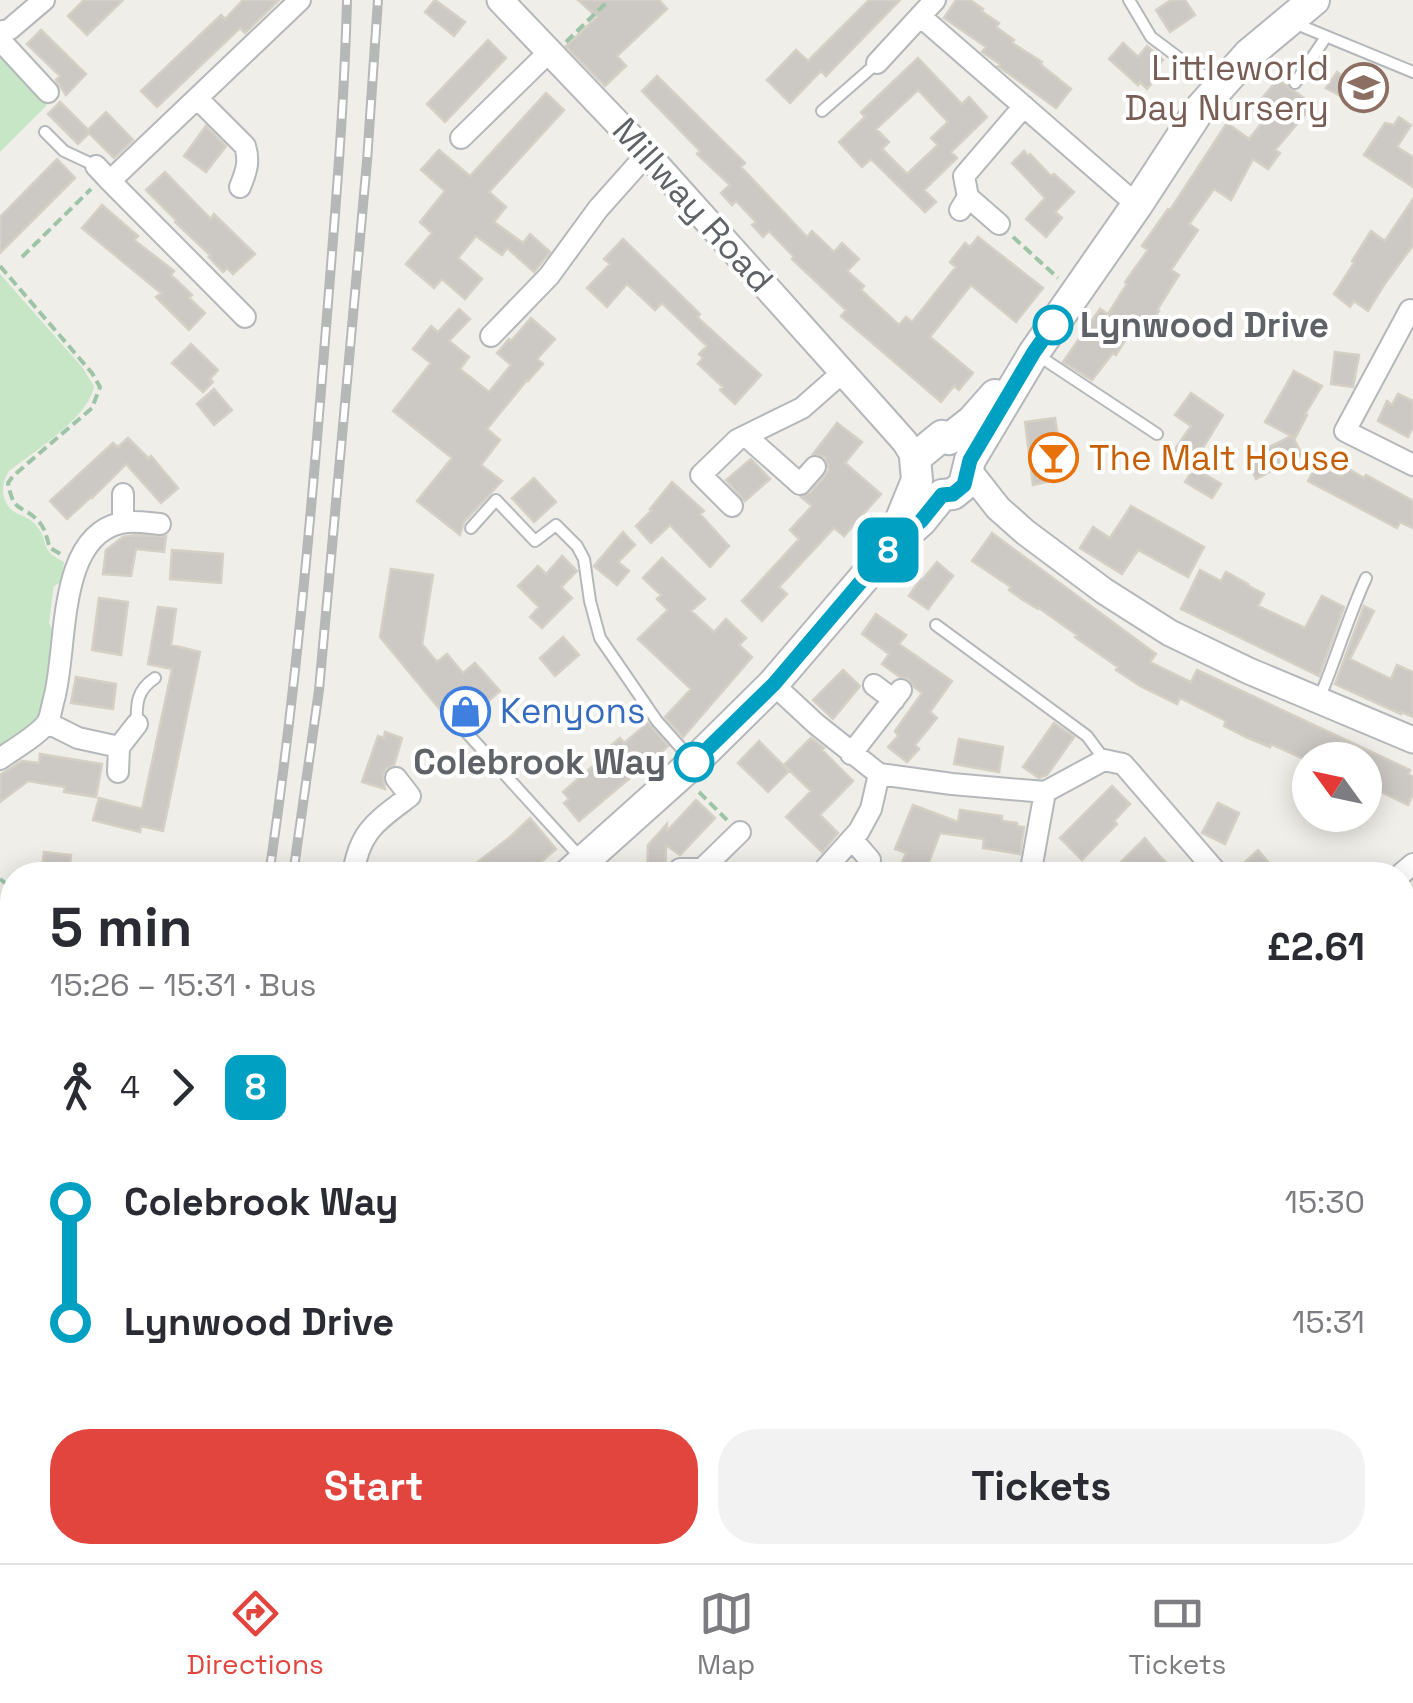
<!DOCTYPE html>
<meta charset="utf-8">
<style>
:root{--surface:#fff;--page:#f2f2f3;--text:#2b2b33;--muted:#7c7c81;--line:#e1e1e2;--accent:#e1453d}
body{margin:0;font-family:"Space Grotesk",sans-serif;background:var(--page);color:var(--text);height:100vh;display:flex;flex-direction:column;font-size:38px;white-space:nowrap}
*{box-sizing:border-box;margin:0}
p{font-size:32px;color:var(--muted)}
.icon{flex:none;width:55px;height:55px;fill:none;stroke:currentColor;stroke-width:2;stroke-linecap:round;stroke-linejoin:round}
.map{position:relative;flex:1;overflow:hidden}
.drawer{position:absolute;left:0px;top:862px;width:1415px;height:702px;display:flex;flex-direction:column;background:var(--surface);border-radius:40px 40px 0 0;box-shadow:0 5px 25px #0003}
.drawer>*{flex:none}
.badge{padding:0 20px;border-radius:15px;font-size:35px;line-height:65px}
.needle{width:65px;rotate:303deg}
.tools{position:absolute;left:1292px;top:742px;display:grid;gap:20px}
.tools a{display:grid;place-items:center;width:90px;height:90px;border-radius:50%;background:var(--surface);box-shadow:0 5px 25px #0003;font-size:50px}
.map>.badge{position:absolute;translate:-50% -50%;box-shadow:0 0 0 5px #fff}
.legs{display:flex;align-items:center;gap:15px;height:110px;padding:0 50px;font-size:32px}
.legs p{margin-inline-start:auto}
.summary{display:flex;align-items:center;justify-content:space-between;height:170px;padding:0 50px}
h1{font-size:55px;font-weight:700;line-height:75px}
.button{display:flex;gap:20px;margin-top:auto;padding:20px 50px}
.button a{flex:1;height:115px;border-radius:40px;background:var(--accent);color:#fff;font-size:40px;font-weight:700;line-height:115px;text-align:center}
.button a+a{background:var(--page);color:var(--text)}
ul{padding:0 50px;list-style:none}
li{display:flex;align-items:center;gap:35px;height:120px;font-size:38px}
li i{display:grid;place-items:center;width:15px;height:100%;margin:0 12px;background:currentColor}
li i::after{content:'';width:25px;height:25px;margin:-12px;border:8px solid;border-radius:50%;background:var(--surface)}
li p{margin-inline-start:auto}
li:first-child i{background:linear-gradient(#0000 50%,currentColor 0)}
li:last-child i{background:linear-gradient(currentColor 50%,#0000 0)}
.tab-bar{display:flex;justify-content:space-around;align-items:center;height:140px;border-top:2px solid var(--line);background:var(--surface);font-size:28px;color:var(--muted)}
.tab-bar a{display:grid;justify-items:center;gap:5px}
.tab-bar .selected{color:var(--accent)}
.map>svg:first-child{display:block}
</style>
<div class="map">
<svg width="1413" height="1563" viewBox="0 0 1413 1563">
<rect width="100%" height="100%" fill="#f0eee8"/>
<!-- industrial -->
<path fill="#dfddda" d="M 263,1552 L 510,1553 L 508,1563 L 261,1563 Z"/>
<!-- education -->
<path fill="#e0ddd6" d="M 621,1552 L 1176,1552 L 1183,1563 L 611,1563 Z"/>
<!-- green -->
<path fill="#c7e6c6" d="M 0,49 L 47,105 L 0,152 Z
M 0,274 L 82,367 L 94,386 C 90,416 34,452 9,471 C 0,485 0,503 16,513 C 24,517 30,518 36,525 C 51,543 37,548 64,562 L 61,582 L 54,586 L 53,591 L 49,623 L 55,635 L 44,707 L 28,729 L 0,751 Z
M 621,1552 L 919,1552 L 930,1563 L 611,1563 Z"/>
<!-- building -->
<path fill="#ccc9c4" stroke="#d5d0c6" stroke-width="2.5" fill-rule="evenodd" d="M 84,0 L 123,0 L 87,35 L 68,16 Z
M 243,0 L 279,0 L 245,33 L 240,28 L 157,107 L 141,91 L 221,15 L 225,19 Z
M 435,0 L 465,22 L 454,36 L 425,12 Z
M 578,0 L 659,0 L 667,9 L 617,56 L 626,66 L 605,86 L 566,46 L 597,17 Z
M 869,0 L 900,0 L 826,76 L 821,71 L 790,103 L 767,80 L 796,50 L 808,61 Z
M 956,0 L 970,0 L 983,9 L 981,11 L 999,23 L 996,27 L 1014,40 L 1012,43 L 1042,62 L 1040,64 L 1071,89 L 1056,108 L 998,66 L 1000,64 L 982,52 L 986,47 L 944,18 Z
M 1171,0 L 1185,0 L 1195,15 L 1170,32 L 1156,10 Z
M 41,30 L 86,74 L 66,95 L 56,80 L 60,76 L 27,44 Z
M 488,40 L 506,58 L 445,122 L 427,104 Z
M 1123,43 L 1138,57 L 1147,46 L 1163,60 L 1153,72 L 1158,76 L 1147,89 L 1140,82 L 1138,85 L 1109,59 Z
M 918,58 L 962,104 L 969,97 L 987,117 L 951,152 L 957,158 L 924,190 L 936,202 L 925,212 L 871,159 L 862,167 L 839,142 L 865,117 L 861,112 ZM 918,90 L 948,122 L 931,138 L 938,145 L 907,174 L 882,149 L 889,142 L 876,129 Z
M 1337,72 L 1369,93 L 1361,107 L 1326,88 Z
M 657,76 L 745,163 L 741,167 L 807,237 L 812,231 L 834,252 L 842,243 L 859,259 L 847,271 L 864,286 L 861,290 L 899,325 L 906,317 L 912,322 L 956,267 L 950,262 L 965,243 L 970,247 L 978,237 L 1043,288 L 1016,322 L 971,285 L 930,337 L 973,373 L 959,390 L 954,386 L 941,402 L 841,316 L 846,310 L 792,259 L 794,257 L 769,231 L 763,237 L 752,225 L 756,222 L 736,201 L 732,205 L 721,193 L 730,185 L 697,154 L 700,151 L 642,91 Z
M 1278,79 L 1313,105 L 1275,150 L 1280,153 L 1268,169 L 1253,159 L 1231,200 L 1214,189 L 1189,224 L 1198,230 L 1171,270 L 1179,275 L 1157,310 L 1159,311 L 1143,333 L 1134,326 L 1116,355 L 1113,353 L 1092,380 L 1063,362 L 1100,309 L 1108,314 L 1127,284 L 1125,282 L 1148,250 L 1142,246 L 1168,209 L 1170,210 L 1227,123 L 1249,139 L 1269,114 L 1257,104 Z
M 546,93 L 564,110 L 489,192 L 506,207 L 494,222 L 523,243 L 530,234 L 550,252 L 534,272 L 507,248 L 502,255 L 476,236 L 458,258 L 482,279 L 465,299 L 442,279 L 434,288 L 406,264 L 432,233 L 420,222 L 445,191 L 421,170 L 439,150 L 470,176 Z
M 60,102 L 88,130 L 106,112 L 133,140 L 114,158 L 89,133 L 78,144 L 48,114 Z
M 1399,117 L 1411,125 L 1397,147 L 1413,157 L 1413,187 L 1364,155 L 1385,123 L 1394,125 Z
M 206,126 L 226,146 L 206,172 L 184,156 Z
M 1024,151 L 1028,156 L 1030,154 L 1051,176 L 1054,174 L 1074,192 L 1055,212 L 1062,218 L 1046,237 L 1026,219 L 1045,198 L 1012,163 Z
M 57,159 L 75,178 L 0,253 L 0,217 Z
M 165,172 L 211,219 L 214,214 L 255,254 L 233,274 L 227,268 L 223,272 L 209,257 L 211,256 L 175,222 L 176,220 L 146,190 Z
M 1413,199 L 1413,245 L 1384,285 L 1368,311 L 1354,301 L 1350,307 L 1334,294 L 1354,263 L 1352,261 L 1371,231 L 1385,241 Z
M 102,205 L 138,236 L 134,240 L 174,271 L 171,275 L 192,295 L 189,298 L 205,313 L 189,330 L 156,297 L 161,293 L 82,228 Z
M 623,239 L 700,314 L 697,317 L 761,375 L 735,404 L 720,390 L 723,387 L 698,364 L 703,358 L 699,354 L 707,346 L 662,303 L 655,310 L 627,284 L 607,307 L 587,288 L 610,264 L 604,259 Z
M 459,309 L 470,319 L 449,341 L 469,357 L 460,369 L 489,392 L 511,365 L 497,353 L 509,339 L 511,341 L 531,318 L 555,339 L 537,359 L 543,364 L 528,381 L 527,380 L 487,429 L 500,440 L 481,465 L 502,481 L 464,522 L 460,535 L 417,501 L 452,458 L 393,411 L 431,363 L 413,349 L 431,326 L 438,332 Z
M 191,344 L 218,370 L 210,379 L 213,382 L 203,392 L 172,363 Z
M 1335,352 L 1359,355 L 1353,387 L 1331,384 Z
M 1294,371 L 1322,386 L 1305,414 L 1307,415 L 1295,438 L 1293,437 L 1302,455 L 1256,479 L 1246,459 L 1291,436 L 1265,422 Z
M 214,389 L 232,410 L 214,425 L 197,404 Z
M 1191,393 L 1223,415 L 1193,464 L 1174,451 L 1191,426 L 1175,415 Z
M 1398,394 L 1413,401 L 1413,427 L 1408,437 L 1378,421 L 1387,401 L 1392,405 Z
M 1055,418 L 1064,478 L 1033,485 L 1025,422 Z
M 837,423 L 862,442 L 845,463 L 881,494 L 844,536 L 834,528 L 779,587 L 787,594 L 762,621 L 742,601 L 799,539 L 790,530 L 812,506 L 801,497 L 810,493 L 825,476 L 829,469 L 825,457 L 813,454 Z
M 128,438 L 149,459 L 151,456 L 178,488 L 161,503 L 126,464 L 92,498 L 91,497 L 67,519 L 50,501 L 113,443 L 118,447 Z
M 751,459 L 770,479 L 745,501 L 726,480 Z
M 1319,461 L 1342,476 L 1347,468 L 1364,478 L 1366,475 L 1413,501 L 1413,528 L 1400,522 L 1397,528 L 1308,481 Z
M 1194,468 L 1221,484 L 1212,498 L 1185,482 Z
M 534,478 L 556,502 L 534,522 L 512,498 Z
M 672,482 L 704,511 L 700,514 L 729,546 L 710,567 L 670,525 L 651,543 L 636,526 L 652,510 L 650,509 Z
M 1131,506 L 1204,547 L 1188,577 L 1138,550 L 1122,574 L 1080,548 L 1093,527 L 1110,538 Z
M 623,532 L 635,545 L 618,562 L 629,571 L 617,585 L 594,566 Z
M 992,533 L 1156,654 L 1150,662 L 1191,682 L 1197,670 L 1410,770 L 1408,774 L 1413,777 L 1413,794 L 1408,805 L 1365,784 L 1365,760 L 1306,760 L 1271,744 L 1270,747 L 1248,738 L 1224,726 L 1226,721 L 1180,698 L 1177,704 L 1140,686 L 1116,670 L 1118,667 L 1075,637 L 1077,635 L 1039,608 L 1038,609 L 1023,600 L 1009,590 L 1011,587 L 972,561 Z
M 135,535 L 166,536 L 164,552 L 136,549 L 131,576 L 103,574 L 106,550 L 123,537 Z
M 172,550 L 223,554 L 221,583 L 170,579 Z
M 562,556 L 577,571 L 561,587 L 572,598 L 542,628 L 530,617 L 539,607 L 518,586 L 538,566 L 546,574 Z
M 662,558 L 705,599 L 691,611 L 714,632 L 726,619 L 746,638 L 739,645 L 752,657 L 683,737 L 665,717 L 691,689 L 638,639 L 668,610 L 657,599 L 661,595 L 643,578 Z
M 937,562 L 953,576 L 928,609 L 909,596 L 920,579 L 922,580 Z
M 391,569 L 433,575 L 422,644 L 437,662 L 447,654 L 463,673 L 475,663 L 500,691 L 456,729 L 380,637 Z
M 1200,570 L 1221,581 L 1226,572 L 1248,584 L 1247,585 L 1264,594 L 1258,606 L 1305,628 L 1322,596 L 1344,607 L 1319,676 L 1181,609 Z
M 99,598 L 128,602 L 121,655 L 92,650 Z
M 1364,606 L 1374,611 L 1350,659 L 1391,679 L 1397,665 L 1413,672 L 1413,717 L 1402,712 L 1401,714 L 1335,684 Z
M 158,607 L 176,609 L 171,645 L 200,652 L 163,831 L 141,826 L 140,832 L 93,820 L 99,798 L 142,809 L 172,669 L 148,664 Z
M 876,614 L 906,635 L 899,644 L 952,681 L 930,712 L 937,718 L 915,745 L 919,749 L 907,762 L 888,747 L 898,736 L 895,731 L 922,693 L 914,687 L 909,679 L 900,677 L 882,664 L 889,654 L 862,634 Z
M 563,637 L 579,655 L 555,676 L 540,658 Z
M 843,670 L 860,686 L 833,719 L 813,700 Z
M 76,677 L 116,684 L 113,709 L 71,703 Z
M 648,723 L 668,746 L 579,821 L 564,803 L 569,799 L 563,792 L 607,754 L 604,751 L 620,738 L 624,743 Z
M 1054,723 L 1074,737 L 1047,775 L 1039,778 L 1023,767 Z
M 385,732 L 402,738 L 394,765 L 387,768 L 383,774 L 385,789 L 362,782 L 378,736 L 384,738 Z
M 811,738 L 824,748 L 822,750 L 853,781 L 820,815 L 838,833 L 822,852 L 786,817 L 811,791 L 784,765 Z
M 959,739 L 1003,747 L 999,772 L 954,764 Z
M 759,741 L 789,771 L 768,792 L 738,763 Z
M 40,754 L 102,764 L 96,797 L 64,792 L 65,787 L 28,781 L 0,802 L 0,775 L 22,761 L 39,763 Z
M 1112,786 L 1130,804 L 1114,821 L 1117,824 L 1082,860 L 1060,838 Z
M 696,800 L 715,818 L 680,855 L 666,845 L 665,875 L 647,875 L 648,845 L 667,824 L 667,831 Z
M 1218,803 L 1239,813 L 1225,844 L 1202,833 Z
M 913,805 L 958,822 L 960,810 L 1002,816 L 1002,821 L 1017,823 L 1017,826 L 1024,827 L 1020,854 L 983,848 L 984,839 L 940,833 L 924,875 L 897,875 L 906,853 L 895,849 Z
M 530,818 L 556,849 L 526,875 L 461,875 L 510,837 Z
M 1145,838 L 1158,854 L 1178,875 L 1131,875 L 1120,863 Z
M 1258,850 L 1279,875 L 1248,875 L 1241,866 Z
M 44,852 L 71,855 L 68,875 L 41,875 Z"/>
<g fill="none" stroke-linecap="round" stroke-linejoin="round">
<defs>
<path id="service" d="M 1129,0 L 1151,37 L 1199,73 L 1216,82
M 1294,23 L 1413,72
M 1295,83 L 1326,37
M 822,111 L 877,63
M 45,132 L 64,151 L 96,166
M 1039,356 L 1157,434
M 471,528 L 496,500 L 535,541 L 556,525 L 577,546 L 584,559 L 590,601 L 600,638 L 657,721 L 690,758
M 936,625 L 1087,736 L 1104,759
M 1319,699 C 1336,659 1348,617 1366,578
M 137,724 C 136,703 137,690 155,678
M 467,733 L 581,858
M 233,1563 L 235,1552
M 322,1563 L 324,1552
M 439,1563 L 441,1552"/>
<path id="minor" d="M 920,16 L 1137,205
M 0,32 L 10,29 L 44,0
M 0,40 L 48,92
M 877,63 L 935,0
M 198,99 L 245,146 C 250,162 246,172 240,187
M 461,138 L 550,51
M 96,166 L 110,181
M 968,197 L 964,176 L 1024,106
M 960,210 L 968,197 L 999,224
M 1410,310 L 1345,431 L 1413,465
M 245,317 L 110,181 L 300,0
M 491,336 L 549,276 L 598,209 L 647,154
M 746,436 L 800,484 L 815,467
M 123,494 L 123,522
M 732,506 L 701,475 L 737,440 L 802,408 L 843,372
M 773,684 L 816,724 L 879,774 L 952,784 L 1045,792 L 1104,760 L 1123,764 L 1219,875
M 874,685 L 894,700
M 48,723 L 78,738 L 119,747 L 118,772
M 119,747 L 137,724
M 851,754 L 901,690
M 0,759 C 12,750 42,733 48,721 C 51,715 52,705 54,699 C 68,648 56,537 121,523 C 133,520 148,523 160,524
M 852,839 L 870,860
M 680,869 L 702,869
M 825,869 L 859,831 L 871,809 L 879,774
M 353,875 C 359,831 377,821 410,796 L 396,778
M 707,875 L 702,869 L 740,832
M 1030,875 L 1045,792
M 1400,875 L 1413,864
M 0,989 L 12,978
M 1402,1012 L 1413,1017
M 1402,1221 L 1413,1218
M 0,1387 L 12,1403
M 1402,1395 L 1413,1397
M 21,1563 L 23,1552"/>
<path id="tertiary" d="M 500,0 L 647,154 L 881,415 L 905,442 L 915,458
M 969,471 L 998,508 L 1025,532 L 1104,591 L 1170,633 L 1249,671 L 1413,740"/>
<path id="secondary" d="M 892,541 L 917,480 L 915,458 L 942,436 L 949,439 L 972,421 L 995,395
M 568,875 L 694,762 L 773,684 L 887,551 L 921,521 L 942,495 L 953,494 L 964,485 L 970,460 L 1034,353 L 1137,205 L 1199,110 L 1249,54 L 1314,0
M 0,1295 L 12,1284"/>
</defs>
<!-- service casing -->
<use href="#service" stroke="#b5b8bb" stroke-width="14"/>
<!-- minor casing -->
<use href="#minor" stroke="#b5b8bb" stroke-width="24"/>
<!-- tertiary casing -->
<use href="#tertiary" stroke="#b5b8bb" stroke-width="29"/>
<!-- secondary casing -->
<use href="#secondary" stroke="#b4b7bb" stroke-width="34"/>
<!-- path -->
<path stroke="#9ec4a8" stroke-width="4" stroke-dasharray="10 5" stroke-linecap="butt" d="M 566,42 L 609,0
M 1013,237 L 1058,278
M 22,257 L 91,189
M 0,266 L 92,373 L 100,387 L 92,408 L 13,476 L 8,483 C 14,516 23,503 40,523 C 46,530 47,540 50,548 L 64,556
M 699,792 L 727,820
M 0,879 L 12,888
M 0,1459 L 12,1448
M 1185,1552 L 1192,1563
M 511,1563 L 514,1552"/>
<!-- service -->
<use href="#service" stroke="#fff" stroke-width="10"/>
<!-- minor -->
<use href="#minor" stroke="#fff" stroke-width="20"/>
<!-- tertiary -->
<use href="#tertiary" stroke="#fff" stroke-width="25"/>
<!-- secondary -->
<use href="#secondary" stroke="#fff" stroke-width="30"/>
<defs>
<path id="rail" d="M 269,875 C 295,698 311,519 325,340 C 334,227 344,114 347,0
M 293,875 L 319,690 L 367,161 L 378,0
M 171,1563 L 174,1552
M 192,1563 L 195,1552"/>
</defs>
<!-- rail casing -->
<use href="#rail" stroke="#b6b7b7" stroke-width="10"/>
<!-- rail -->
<use href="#rail" stroke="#fff" stroke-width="6" stroke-dasharray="19" stroke-linecap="butt"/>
</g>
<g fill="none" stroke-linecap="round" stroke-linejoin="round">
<defs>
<path id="line-1" d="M 694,762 L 774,684 L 887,551 L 921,521 L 942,495 L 953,494 L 964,485 L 970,460 L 1034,352 L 1053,325"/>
</defs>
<!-- line-1 casing -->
<use href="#line-1" stroke="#fff" stroke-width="22"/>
<!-- line-1 -->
<use href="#line-1" stroke="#00a0c3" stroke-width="15"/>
</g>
<!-- icons -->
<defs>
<symbol id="school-ring" viewBox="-11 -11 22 22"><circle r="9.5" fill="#fff" stroke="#8d6e63" stroke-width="1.5"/><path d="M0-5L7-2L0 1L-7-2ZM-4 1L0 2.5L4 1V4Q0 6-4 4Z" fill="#8d6e63"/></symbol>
<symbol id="bar-ring" viewBox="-11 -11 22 22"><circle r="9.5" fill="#fff" stroke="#e8710a" stroke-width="1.5"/><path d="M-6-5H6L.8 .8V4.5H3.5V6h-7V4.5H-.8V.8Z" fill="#e8710a"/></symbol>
<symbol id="shop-ring" viewBox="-11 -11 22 22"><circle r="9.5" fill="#fff" stroke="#3f7fe0" stroke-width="1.5"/><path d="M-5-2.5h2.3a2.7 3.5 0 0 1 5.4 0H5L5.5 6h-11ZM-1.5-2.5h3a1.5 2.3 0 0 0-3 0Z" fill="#3f7fe0"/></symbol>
</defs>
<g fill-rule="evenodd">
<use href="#school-ring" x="1336" y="60" width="55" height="55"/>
<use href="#bar-ring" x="1026" y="430" width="55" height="55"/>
<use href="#shop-ring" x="438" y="684" width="55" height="55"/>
</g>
<!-- markers -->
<g fill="#fff" stroke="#00a0c3" stroke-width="5">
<circle cx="1053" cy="325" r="18"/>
<circle cx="694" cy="762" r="18"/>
</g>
<g text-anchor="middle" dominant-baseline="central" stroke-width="8" stroke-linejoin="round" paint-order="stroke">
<!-- education labels -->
<g font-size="35" fill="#785e54" stroke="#fff" text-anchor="end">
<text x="1329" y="68">Littleworld<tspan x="1329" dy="40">Day Nursery</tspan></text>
</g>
<!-- street labels -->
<g font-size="35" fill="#5f6367" stroke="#fff">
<text transform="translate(693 205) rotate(48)">Millway Road</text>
</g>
<!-- stop labels -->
<g font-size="35" font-weight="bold" fill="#5f6367" stroke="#fff" text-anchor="start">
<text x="1080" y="325">Lynwood Drive</text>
<text x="666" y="762" text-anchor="end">Colebrook Way</text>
</g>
<!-- food labels -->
<g font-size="35" fill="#c56008" stroke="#fff" text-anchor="start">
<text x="1089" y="458">The Malt House</text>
</g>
<!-- shop labels -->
<g font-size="35" fill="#366cbe" stroke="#fff" text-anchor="start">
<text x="500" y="711">Kenyons</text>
</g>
</g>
</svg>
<div class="tools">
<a><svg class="needle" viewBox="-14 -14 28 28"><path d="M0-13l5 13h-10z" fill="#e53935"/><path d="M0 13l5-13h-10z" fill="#7c7c81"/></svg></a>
</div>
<b class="badge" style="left:888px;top:550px;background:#00a0c3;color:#fff">8</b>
<section class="drawer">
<div class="summary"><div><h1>5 min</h1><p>15:26 – 15:31 · Bus</p></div><b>£2.61</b></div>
<div class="legs"><svg class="icon" aria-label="walk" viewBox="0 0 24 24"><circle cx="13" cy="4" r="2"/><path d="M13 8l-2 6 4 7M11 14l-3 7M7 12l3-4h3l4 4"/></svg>4<svg class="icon" aria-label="forward" viewBox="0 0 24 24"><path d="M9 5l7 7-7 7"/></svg><b class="badge" style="background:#00a0c3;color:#fff">8</b></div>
<ul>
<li><i style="color:#00a0c3"></i><b>Colebrook Way</b><p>15:30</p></li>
<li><i style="color:#00a0c3"></i><b>Lynwood Drive</b><p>15:31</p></li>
</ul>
<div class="button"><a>Start</a><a>Tickets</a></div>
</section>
</div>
<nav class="tab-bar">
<a class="selected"><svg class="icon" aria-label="directions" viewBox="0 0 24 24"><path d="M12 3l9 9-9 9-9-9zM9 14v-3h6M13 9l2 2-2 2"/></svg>Directions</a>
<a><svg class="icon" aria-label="map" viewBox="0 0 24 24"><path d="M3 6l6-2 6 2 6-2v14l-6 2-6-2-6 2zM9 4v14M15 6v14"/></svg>Map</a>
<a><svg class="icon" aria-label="tickets" viewBox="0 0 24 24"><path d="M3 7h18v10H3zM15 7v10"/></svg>Tickets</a>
</nav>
